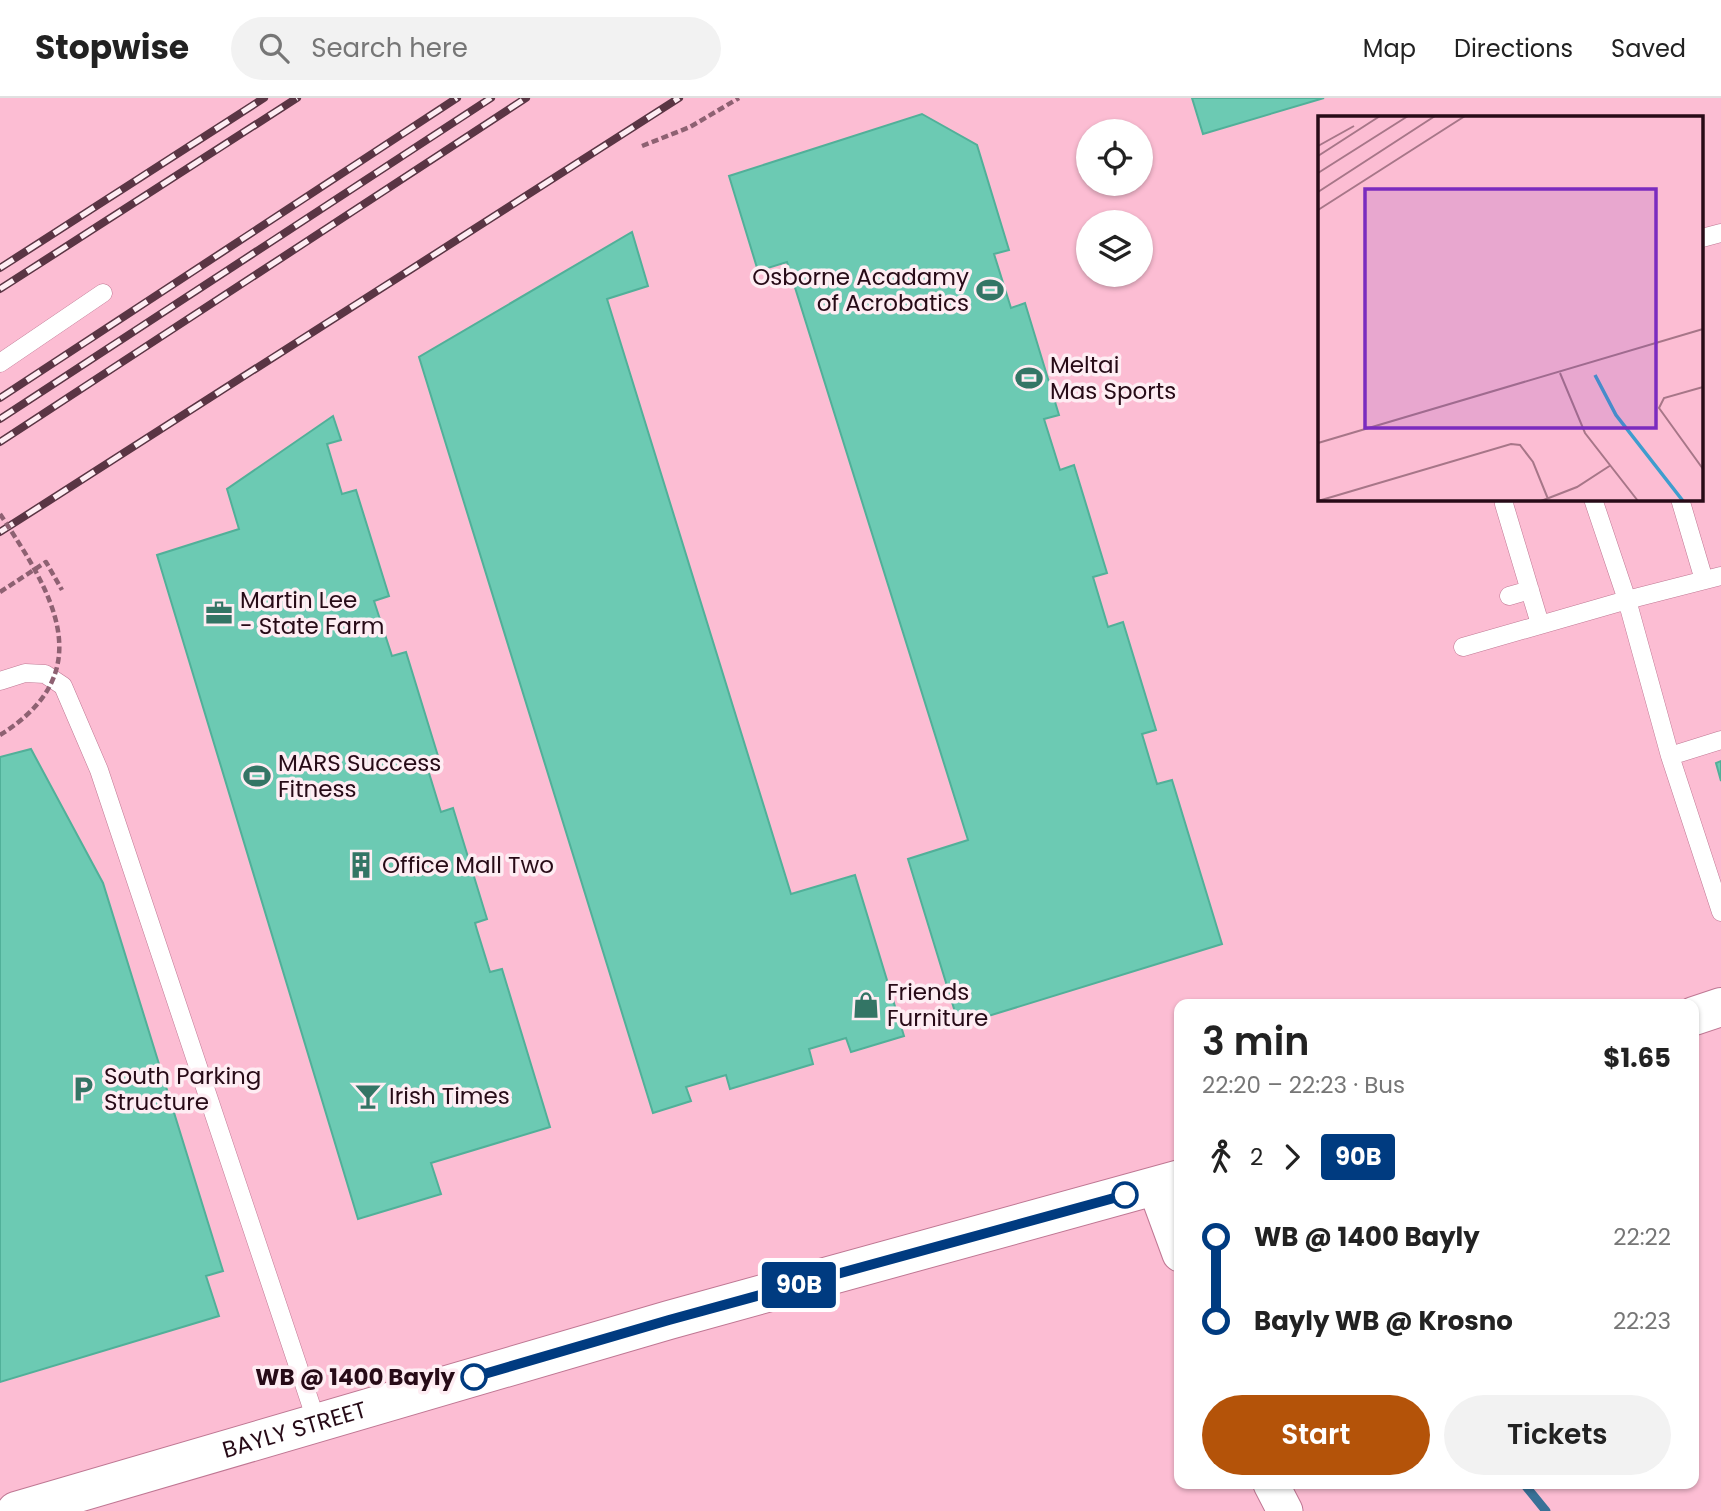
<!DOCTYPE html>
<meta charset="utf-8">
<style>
:root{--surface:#fff;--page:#f2f2f2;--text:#222;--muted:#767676;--line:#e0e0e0;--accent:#b45309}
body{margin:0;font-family:Poppins,sans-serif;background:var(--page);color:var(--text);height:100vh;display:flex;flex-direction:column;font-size:26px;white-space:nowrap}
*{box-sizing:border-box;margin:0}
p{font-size:23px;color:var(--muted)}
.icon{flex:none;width:38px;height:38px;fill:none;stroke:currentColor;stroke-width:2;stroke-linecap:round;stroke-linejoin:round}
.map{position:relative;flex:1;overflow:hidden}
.details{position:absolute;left:1174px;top:901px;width:525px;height:490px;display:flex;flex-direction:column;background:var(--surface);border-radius:14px;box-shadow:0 2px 5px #0004}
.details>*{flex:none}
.badge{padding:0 14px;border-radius:5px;font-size:24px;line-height:46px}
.buttons{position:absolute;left:1076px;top:21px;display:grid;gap:14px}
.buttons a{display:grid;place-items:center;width:77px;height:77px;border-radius:50%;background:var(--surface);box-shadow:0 2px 5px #0004;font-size:35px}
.map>.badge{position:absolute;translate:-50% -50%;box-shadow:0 0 0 4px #fff}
.legs{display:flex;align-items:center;gap:10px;height:77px;padding:0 28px;font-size:23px}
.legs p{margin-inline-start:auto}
.headline{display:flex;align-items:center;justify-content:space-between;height:119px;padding:0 28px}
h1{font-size:38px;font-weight:600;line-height:52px}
.action{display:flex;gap:14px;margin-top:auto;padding:14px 28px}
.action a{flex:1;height:80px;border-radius:42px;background:var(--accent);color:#fff;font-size:28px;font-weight:600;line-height:80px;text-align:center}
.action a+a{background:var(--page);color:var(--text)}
ul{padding:0 28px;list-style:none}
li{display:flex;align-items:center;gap:24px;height:84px;font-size:26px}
li i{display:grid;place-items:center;width:10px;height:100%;margin:0 9px;background:currentColor}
li i::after{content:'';width:18px;height:18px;margin:-9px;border:5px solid;border-radius:50%;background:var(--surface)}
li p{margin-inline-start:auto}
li:first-child i{background:linear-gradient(#0000 50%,currentColor 0)}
li:last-child i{background:linear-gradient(currentColor 50%,#0000 0)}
header{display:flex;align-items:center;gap:42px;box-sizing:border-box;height:98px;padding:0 35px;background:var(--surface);border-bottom:2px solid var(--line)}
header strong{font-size:33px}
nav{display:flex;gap:38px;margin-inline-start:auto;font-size:24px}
.search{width:490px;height:63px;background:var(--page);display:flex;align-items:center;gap:18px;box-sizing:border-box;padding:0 24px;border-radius:38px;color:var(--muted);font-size:26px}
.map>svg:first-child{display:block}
</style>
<header>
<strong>Stopwise</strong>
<div class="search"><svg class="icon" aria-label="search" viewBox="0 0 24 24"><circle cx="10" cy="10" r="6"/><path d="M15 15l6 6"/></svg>Search here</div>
<nav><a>Map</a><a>Directions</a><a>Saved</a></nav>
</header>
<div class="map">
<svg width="1721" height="1413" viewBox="0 0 1721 1413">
<rect width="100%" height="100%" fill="#fcbdd3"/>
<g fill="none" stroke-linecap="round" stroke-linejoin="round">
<!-- stream -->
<path stroke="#387197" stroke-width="9" d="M 1524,1386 L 1546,1413"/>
</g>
<!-- building -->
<path fill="#6ccab3" stroke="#51b099" stroke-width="2" d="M 1192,0 L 1324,0 L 1203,36 Z
M 922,16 L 977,47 L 1009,152 L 994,156 L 1011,210 L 1025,205 L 1059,317 L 1044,321 L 1060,372 L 1074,367 L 1107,475 L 1093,479 L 1108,529 L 1123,524 L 1156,632 L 1142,636 L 1157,686 L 1172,682 L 1222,846 L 959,927 L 908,761 L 968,742 L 787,164 L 758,173 L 729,78 Z
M 632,134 L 648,188 L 607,201 L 791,796 L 855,777 L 904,938 L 851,954 L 846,940 L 809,951 L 813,966 L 730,991 L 726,977 L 686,989 L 691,1003 L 653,1015 L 419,259 Z
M 333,318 L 341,342 L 327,346 L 342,396 L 356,392 L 389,498 L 374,503 L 392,558 L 406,554 L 438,658 L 425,662 L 441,714 L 453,710 L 487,821 L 475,825 L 477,832 L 490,874 L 502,871 L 550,1029 L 431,1065 L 441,1096 L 358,1121 L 157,457 L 239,431 L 227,391 Z
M 31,651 L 103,785 L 223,1173 L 206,1178 L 219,1218 L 0,1284 L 0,659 Z
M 1721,663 L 1721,683 L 1716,665 Z"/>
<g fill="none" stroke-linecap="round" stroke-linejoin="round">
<defs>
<path id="lane" d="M 1702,140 L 1721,135
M 0,265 L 103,195
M 1505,401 L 1504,406 L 1540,526
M 1680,401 L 1704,482
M 1721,478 L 1627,502 L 1670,658 L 1721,814
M 1509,498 L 1530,492
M 1463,549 L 1627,502 L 1593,401
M 0,583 L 25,575 L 45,576 L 63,588 L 99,672 L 317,1325
M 1670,658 L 1721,642"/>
<path id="street" d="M 1155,1088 L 1180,1156
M 1271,1386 L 1285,1413"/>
<g id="secondary">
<path d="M 1694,918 L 1721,909"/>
<path id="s1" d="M 16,1413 L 669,1222 L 1180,1081"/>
</g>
</defs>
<!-- lane casing -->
<use href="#lane" stroke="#bf7793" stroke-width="19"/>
<!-- street casing -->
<use href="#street" stroke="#bf7793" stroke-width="37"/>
<!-- secondary casing -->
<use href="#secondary" stroke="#bf7793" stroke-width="40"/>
<!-- path -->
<path stroke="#8e6172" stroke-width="4.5" stroke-dasharray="7 3.5" stroke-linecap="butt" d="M 642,48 L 690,29 L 739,0
M 0,494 L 46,464 L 62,492"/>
<!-- lane -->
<use href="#lane" stroke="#fff" stroke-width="18"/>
<!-- street -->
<use href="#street" stroke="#fff" stroke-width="35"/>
<!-- secondary -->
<use href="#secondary" stroke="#fff" stroke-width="38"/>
<defs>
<path id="rail" d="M 0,170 L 264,0
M 0,191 L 297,0
M 0,300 L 457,0
M 0,321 L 491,0
M 0,344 L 526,0
M 0,434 L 679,0"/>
</defs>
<!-- rail casing -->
<use href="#rail" stroke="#5a3544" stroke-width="8"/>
<!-- rail -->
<use href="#rail" stroke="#feedf3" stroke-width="5" stroke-dasharray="16" stroke-linecap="butt"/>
<!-- path-bridge -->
<path stroke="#8e6172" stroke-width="4.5" stroke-dasharray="7 3.5" stroke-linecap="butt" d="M 0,416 C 51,493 103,573 0,637"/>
</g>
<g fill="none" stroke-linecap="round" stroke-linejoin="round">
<defs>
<path id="line-1" d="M 474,1279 L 669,1222 L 1125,1097"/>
</defs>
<!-- line-1 casing -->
<use href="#line-1" stroke="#fff" stroke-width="16"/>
<!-- line-1 -->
<use href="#line-1" stroke="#003b80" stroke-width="10"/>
</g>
<!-- icons -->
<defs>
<symbol id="stadium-bare" viewBox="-9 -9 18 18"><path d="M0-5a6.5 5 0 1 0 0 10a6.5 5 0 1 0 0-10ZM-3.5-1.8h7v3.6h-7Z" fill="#337565" stroke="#feedf3" stroke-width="2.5" paint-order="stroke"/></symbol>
<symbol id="office-bare" viewBox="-9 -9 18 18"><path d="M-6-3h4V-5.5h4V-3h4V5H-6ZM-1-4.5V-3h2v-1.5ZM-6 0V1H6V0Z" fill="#337565" stroke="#feedf3" stroke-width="2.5" paint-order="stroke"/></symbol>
<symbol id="building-bare" viewBox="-9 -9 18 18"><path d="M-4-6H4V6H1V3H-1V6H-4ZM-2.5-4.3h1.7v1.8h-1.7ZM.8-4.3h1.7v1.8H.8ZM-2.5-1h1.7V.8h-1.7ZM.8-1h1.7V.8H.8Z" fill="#337565" stroke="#feedf3" stroke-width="2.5" paint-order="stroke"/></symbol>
<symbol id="shop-bare" viewBox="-9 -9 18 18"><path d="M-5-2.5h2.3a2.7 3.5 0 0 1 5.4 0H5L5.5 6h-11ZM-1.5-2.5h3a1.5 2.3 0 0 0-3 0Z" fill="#337565" stroke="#feedf3" stroke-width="2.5" paint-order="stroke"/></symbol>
<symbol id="parking-bare" viewBox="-9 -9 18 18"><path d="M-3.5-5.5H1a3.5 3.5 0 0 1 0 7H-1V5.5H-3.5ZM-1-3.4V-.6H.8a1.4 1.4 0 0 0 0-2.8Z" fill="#337565" stroke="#feedf3" stroke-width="2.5" paint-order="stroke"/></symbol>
<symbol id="bar-bare" viewBox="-9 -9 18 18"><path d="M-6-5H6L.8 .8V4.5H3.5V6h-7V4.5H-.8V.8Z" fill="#337565" stroke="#feedf3" stroke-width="2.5" paint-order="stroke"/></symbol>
</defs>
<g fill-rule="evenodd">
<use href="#stadium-bare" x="971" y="173" width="38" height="38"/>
<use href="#stadium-bare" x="1010" y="261" width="38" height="38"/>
<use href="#office-bare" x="200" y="496" width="38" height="38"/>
<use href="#stadium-bare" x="238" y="659" width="38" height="38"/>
<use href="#building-bare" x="342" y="748" width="38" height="38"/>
<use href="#shop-bare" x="847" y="888" width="38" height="38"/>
<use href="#parking-bare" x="64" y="972" width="38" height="38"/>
<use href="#bar-bare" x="349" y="979" width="38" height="38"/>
</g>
<!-- markers -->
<g fill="#fff" stroke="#003b80" stroke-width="3.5">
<circle cx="1125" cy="1097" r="12"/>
<circle cx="474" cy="1279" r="12"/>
</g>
<g text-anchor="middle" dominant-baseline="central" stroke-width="7" stroke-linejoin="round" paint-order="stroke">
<!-- poi labels -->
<g font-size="23" fill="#270b17" stroke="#feedf3" text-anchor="start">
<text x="969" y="179" text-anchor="end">Osborne Acadamy<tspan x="969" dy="26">of Acrobatics</tspan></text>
<text x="1050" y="267">Meltai<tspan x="1050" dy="26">Mas Sports</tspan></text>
<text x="240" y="502">Martin Lee<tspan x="240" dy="26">- State Farm</tspan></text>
<text x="278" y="665">MARS Success<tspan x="278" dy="26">Fitness</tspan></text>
<text x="382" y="767">Office Mall Two</text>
<text x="887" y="894">Friends<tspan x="887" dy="26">Furniture</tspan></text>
<text x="104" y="978">South Parking<tspan x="104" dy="26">Structure</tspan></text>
<text x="389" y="998">Irish Times</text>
</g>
<!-- stop labels -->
<g font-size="23" font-weight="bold" fill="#270b17" stroke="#feedf3" text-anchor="end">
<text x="455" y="1279">WB @ 1400 Bayly</text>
</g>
<!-- street labels -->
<g font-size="23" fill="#270b17" stroke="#feedf3">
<text stroke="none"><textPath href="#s1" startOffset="290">BAYLY STREET</textPath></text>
</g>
</g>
<!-- overview -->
<g transform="translate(1318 18)">
<rect width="385" height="385" fill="#fcbdd3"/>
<path fill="none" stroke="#3f9dce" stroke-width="3.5" d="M 277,259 L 298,299 L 365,385"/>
<path fill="none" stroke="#a77688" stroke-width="2" d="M 0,30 L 36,10M 0,40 L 62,0M 0,57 L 90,0M 0,76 L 117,0M 0,94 L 147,0M 242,257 L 267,317 L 320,385M 385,271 L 346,282 L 341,292 L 385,353M 0,327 L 385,213M 0,385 L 193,328 L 202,329 L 215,346 L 230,383M 223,385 L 259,371 L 293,349"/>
<path fill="#7b2cbf" fill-opacity="0.15" stroke="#7b2cbf" stroke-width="3.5" d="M 47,73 L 338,73 L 338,312 L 47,312 Z"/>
<rect width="385" height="385" fill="none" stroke="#270b17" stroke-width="3.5"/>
</g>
</svg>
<div class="buttons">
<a><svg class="icon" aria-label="locate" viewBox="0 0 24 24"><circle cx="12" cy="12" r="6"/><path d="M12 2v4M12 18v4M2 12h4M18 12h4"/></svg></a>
<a><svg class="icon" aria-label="layers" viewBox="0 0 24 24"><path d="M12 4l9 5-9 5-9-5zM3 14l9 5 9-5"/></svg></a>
</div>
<b class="badge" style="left:799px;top:1187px;background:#003b80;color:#fff">90B</b>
<section class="details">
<div class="headline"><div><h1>3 min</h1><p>22:20 – 22:23 · Bus</p></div><b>$1.65</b></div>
<div class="legs"><svg class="icon" aria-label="walk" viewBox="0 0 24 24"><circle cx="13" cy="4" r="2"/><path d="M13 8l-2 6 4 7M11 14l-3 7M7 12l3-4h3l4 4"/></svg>2<svg class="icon" aria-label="forward" viewBox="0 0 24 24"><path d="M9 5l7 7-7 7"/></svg><b class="badge" style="background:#003b80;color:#fff">90B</b></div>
<ul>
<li><i style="color:#003b80"></i><b>WB @ 1400 Bayly</b><p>22:22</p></li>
<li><i style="color:#003b80"></i><b>Bayly WB @ Krosno</b><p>22:23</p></li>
</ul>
<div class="action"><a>Start</a><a>Tickets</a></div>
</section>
</div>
